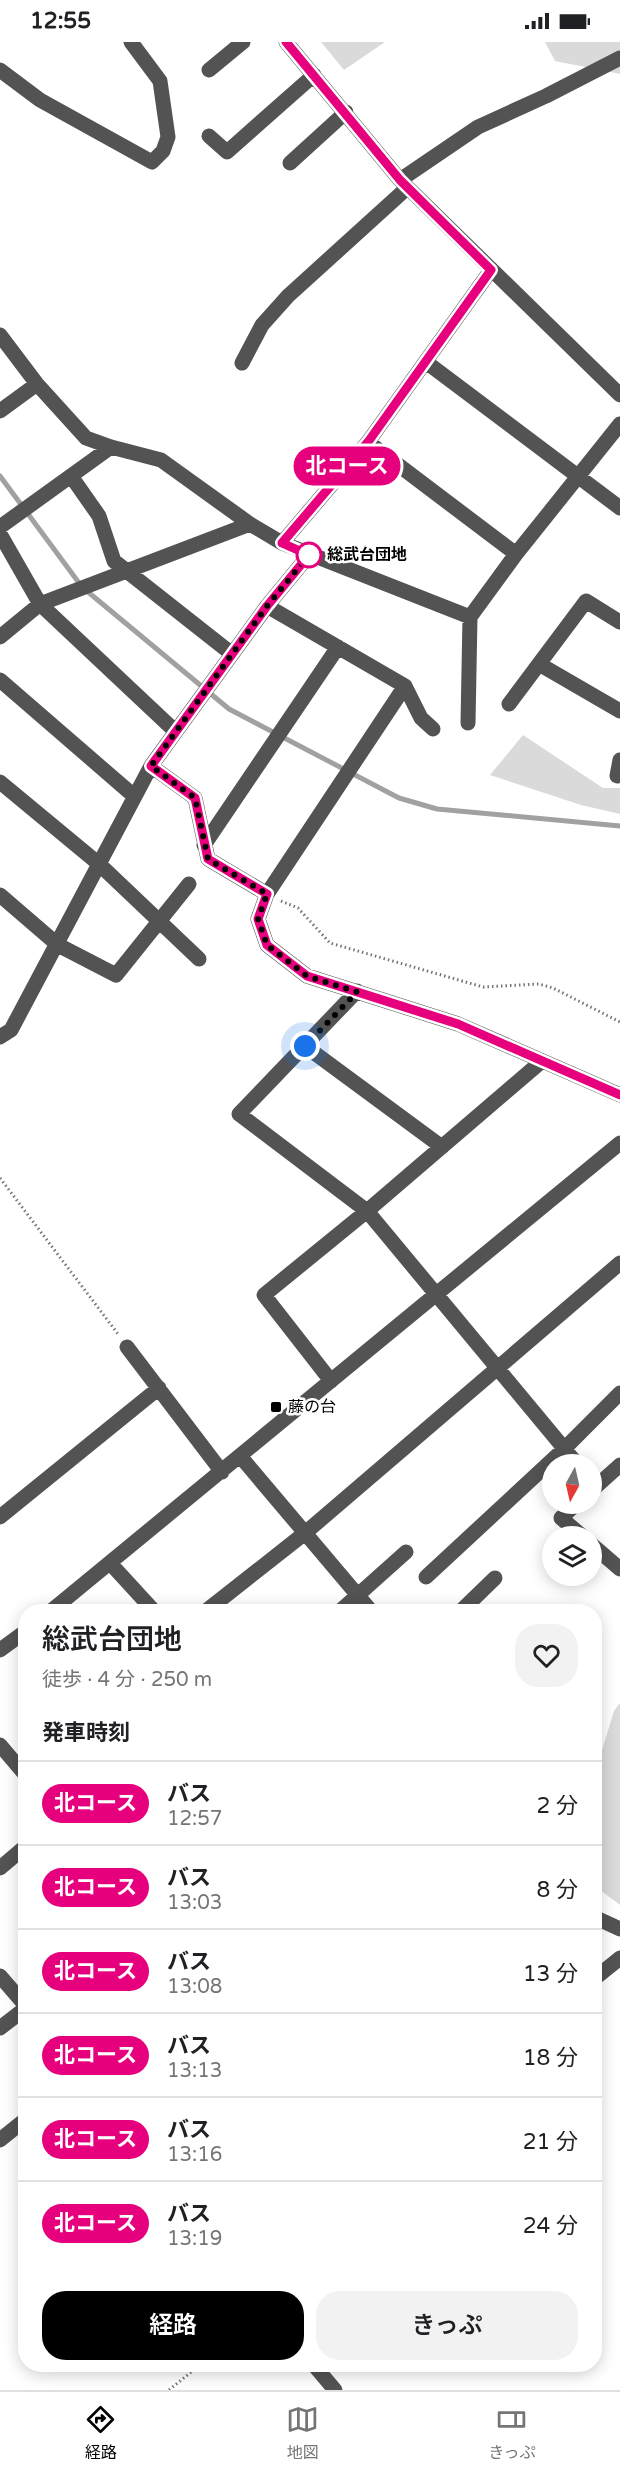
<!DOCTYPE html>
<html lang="ja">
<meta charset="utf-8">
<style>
:root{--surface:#fff;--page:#f2f2f2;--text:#202124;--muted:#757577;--line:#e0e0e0;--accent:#000}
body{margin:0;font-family:"Varela Round","Noto Sans JP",sans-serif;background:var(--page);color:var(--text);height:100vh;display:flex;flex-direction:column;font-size:22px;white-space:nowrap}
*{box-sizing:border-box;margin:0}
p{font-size:20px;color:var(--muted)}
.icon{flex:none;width:33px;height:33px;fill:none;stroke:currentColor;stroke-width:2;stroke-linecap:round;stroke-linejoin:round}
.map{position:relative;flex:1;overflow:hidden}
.sheet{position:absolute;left:18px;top:1562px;width:584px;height:768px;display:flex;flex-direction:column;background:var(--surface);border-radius:24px;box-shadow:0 3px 15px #0003}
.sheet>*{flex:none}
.badge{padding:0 12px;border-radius:20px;font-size:21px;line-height:39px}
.needle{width:39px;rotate:188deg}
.tools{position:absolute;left:542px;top:1412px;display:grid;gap:12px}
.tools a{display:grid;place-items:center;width:60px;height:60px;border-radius:50%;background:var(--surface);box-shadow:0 3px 15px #0003;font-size:30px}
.you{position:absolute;width:30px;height:30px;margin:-15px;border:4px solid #fff;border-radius:50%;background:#1a73e8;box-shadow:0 0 0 9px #1a73e833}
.map>.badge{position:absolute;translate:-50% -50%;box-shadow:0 0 0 3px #fff}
h2{padding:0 24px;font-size:22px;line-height:54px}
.round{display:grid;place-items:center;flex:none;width:63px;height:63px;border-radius:24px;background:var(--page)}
.summary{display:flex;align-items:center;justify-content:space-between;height:102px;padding:0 24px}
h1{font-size:28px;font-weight:600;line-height:45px}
.cta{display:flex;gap:12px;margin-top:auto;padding:12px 24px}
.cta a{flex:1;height:69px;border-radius:24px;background:var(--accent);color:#fff;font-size:24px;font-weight:600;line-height:69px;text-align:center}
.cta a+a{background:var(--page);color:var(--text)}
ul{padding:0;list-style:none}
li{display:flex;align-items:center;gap:18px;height:84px;padding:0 24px;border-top:2px solid var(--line)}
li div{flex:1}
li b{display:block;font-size:22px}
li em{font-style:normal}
li .badge{min-width:66px;font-weight:700;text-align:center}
.status{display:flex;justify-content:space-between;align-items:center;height:42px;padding:0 30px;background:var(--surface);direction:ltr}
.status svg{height:16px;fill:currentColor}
.tab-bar{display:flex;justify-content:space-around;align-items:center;height:84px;border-top:2px solid var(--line);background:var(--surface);font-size:16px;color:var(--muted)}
.tab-bar a{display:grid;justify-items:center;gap:3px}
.tab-bar .current{color:var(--accent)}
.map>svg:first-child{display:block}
</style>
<div class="status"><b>12:55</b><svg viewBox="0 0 49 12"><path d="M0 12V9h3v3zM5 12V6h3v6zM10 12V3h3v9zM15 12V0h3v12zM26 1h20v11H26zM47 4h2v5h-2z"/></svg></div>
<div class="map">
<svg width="620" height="2348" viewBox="0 0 620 2348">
<rect width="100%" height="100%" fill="#fff"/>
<!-- green -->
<path fill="#dadada" d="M 321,0 L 385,0 L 344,28 Z
M 545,0 L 620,0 L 620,32 L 555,19 Z
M 523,693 L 603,746 L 620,746 L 620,772 L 581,763 L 490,733 Z
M 620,1661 L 620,1863 L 599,1847 L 594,1790 L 594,1734 L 614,1669 Z"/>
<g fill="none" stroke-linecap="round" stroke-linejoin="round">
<!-- stream -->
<path stroke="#a1a1a1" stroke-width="5" d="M 0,434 L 82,545 L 229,667 L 399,756 L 437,767 L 620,784"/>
<!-- path -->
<path stroke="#757575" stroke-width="3" stroke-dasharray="1.5 3" stroke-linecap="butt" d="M 281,859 L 298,866 L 330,901 L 483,945 L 539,942 L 553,946 L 620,980
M 0,1136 L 118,1292
M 169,2348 L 201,2322"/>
<!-- minor -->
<path stroke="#535353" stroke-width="15" d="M 286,0 L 400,138 L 620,353
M 0,28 L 40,58 L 152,120 L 163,109 L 168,95 L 160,39 L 131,0
M 209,28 L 243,0
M 209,94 L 227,110 L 314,33
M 290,121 L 346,70
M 400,138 L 478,85 L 546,54 L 620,16
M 0,293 L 37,342 L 86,396 L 111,405 L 161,418 L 250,482 L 282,501 L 470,575
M 426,320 L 620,466
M 242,321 L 262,283 L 288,254 L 407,146
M 0,369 L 37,342
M 368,400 L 516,512
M 71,434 L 99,474 L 114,519 L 232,612
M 0,485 L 111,405
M 0,492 L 40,562 L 175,689
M 282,501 L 368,400 L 491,228
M 267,564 L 405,644 L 421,676 L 433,687
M 0,595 L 40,562 L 250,482
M 539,622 L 620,669
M 0,638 L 134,754
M 405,644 L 267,852 L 258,877 L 267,903 L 307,934 L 458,982 L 620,1053
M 509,662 L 586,559 L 620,580
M 468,681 L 470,575 L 516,512 L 620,382
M 151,724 L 195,756 L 208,817 L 267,852
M 617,734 L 620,718
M 0,740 L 99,822 L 199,917
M 204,803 L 338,605
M 0,853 L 58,903 L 116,933 L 189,842
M 357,949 L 239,1072 L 367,1169 L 577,1422
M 0,995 L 11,988 L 151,724 L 267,564 L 309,513
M 305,1004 L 442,1105
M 127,1305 L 222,1430
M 331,1339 L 264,1253 L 367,1169 L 542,1019
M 240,1414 L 371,1569
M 591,1449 L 620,1423
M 577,1461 L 561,1476 L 582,1494
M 0,1475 L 159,1346
M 591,1502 L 620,1527
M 110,1521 L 154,1569
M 426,1535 L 563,1408 L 620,1351
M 51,1569 L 620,1101
M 206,1569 L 305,1491 L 620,1221
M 340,1569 L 406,1510
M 461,1569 L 495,1536
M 0,1608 L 26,1589
M 0,1703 L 23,1730
M 0,1826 L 26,1804
M 594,1875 L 620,1887
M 0,1934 L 26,1964
M 594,1937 L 620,1916
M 0,1986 L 26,1966
M 0,2098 L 26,2077
M 313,2322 L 335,2348"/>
</g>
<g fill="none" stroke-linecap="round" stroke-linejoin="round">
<defs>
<path id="line" d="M 286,0 L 400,138 L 491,228 L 368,400 L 282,501 L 309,513 L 267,564 L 151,724 L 195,756 L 208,817 L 267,852 L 258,877 L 267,903 L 307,934 L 458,982 L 620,1053"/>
</defs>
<!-- line casing -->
<use href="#line" stroke="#fff" stroke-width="14"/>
<!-- line -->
<use href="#line" stroke="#e6007e" stroke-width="9"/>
<!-- walk -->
<path stroke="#000" stroke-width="6" stroke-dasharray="0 10.8" d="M 305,1004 L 357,950 L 307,934 L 267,903 L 258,877 L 267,852 L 208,817 L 195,756 L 151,724 L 267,564 L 309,513"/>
</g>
<!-- markers -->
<circle fill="#fff" stroke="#e6007e" stroke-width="3" cx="309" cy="513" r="12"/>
<rect fill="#000" stroke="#fff" stroke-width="2" x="270" y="1359" width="12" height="12" rx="3"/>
<g text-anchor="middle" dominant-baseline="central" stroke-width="5" stroke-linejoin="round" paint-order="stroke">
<!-- stop labels -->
<g font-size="16" font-weight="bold" fill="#000" stroke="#fff" text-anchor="start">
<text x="327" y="513">総武台団地</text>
</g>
<!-- poi labels -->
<g font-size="16" fill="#000" stroke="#fff" text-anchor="start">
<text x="288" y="1365">藤の台</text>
</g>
</g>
</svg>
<div class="tools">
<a><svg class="needle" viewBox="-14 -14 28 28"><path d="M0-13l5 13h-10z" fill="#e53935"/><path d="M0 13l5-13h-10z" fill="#757577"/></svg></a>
<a><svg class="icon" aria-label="layers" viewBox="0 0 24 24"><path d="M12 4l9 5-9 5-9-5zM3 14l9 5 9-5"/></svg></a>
</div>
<div class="you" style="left:305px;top:1004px"></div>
<b class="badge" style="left:347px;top:424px;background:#e6007e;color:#fff">北コース</b>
<section class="sheet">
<div class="summary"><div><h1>総武台団地</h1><p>徒歩 · 4 分 · 250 m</p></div><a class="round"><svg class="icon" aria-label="heart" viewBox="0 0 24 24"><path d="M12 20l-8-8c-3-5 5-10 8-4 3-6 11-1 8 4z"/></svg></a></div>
<h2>発車時刻</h2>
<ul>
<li><span class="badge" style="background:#e6007e;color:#fff">北コース</span><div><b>バス</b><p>12:57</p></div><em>2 分</em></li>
<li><span class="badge" style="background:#e6007e;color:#fff">北コース</span><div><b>バス</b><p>13:03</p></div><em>8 分</em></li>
<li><span class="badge" style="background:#e6007e;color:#fff">北コース</span><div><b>バス</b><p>13:08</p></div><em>13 分</em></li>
<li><span class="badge" style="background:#e6007e;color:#fff">北コース</span><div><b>バス</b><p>13:13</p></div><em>18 分</em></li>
<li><span class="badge" style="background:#e6007e;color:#fff">北コース</span><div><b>バス</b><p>13:16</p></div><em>21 分</em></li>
<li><span class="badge" style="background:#e6007e;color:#fff">北コース</span><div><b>バス</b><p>13:19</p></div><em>24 分</em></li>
</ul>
<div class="cta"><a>経路</a><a>きっぷ</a></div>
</section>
</div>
<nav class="tab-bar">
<a class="current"><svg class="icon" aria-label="directions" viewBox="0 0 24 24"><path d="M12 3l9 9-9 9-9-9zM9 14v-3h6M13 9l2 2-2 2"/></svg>経路</a>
<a><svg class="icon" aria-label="map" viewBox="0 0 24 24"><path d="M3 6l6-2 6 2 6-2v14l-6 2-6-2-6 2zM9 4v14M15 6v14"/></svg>地図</a>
<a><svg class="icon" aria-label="tickets" viewBox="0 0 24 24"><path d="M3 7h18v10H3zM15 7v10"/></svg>きっぷ</a>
</nav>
